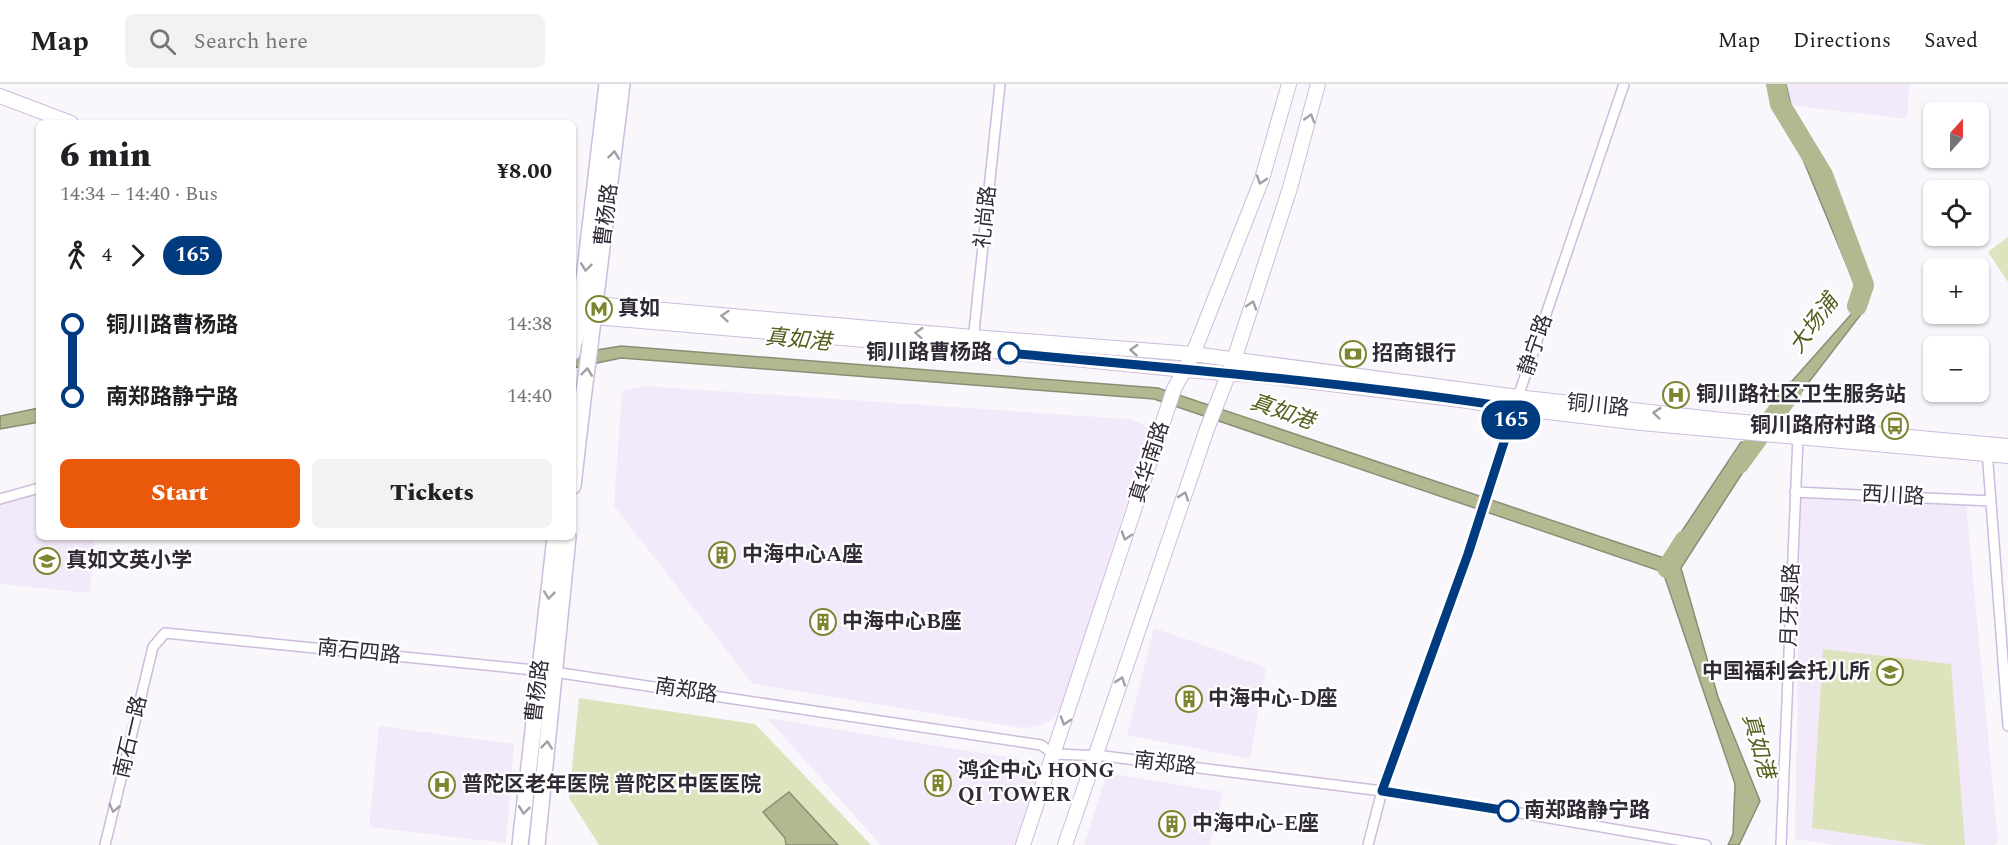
<!DOCTYPE html>
<meta charset="utf-8">
<style>
:root{--surface:#fff;--page:#f2f2f2;--text:#202124;--muted:#757577;--line:#e0e0e0;--accent:#ea580c}
body{margin:0;font-family:Spectral,"Noto Sans SC",serif;background:var(--page);color:var(--text);height:100vh;display:flex;flex-direction:column;font-size:22px;white-space:nowrap}
*{box-sizing:border-box;margin:0}
p{font-size:20px;color:var(--muted)}
.icon{flex:none;width:33px;height:33px;fill:none;stroke:currentColor;stroke-width:2;stroke-linecap:round;stroke-linejoin:round}
.map{position:relative;flex:1;overflow:hidden}
.drawer{position:absolute;left:36px;top:36px;width:540px;height:420px;display:flex;flex-direction:column;background:var(--surface);border-radius:9px;box-shadow:0 2px 4px #0004}
.drawer>*{flex:none}
.badge{padding:0 12px;border-radius:20px;font-size:21px;line-height:39px}
.needle{width:39px;rotate:21deg}
.tools{position:absolute;left:1923px;top:18px;display:grid;gap:12px}
.tools a{display:grid;place-items:center;width:66px;height:66px;border-radius:9px;background:var(--surface);box-shadow:0 2px 4px #0004;font-size:30px}
.map>.badge{position:absolute;translate:-50% -50%;box-shadow:0 0 0 3px #fff}
.legs{display:flex;align-items:center;gap:9px;height:66px;padding:0 24px;font-size:20px}
.legs p{margin-inline-start:auto}
.head{display:flex;align-items:center;justify-content:space-between;height:102px;padding:0 24px}
h1{font-size:33px;font-weight:800;line-height:45px}
.primary-button{display:flex;gap:12px;margin-top:auto;padding:12px 24px}
.primary-button a{flex:1;height:69px;border-radius:9px;background:var(--accent);color:#fff;font-size:24px;font-weight:800;line-height:69px;text-align:center}
.primary-button a+a{background:var(--page);color:var(--text)}
ul{padding:0 24px;list-style:none}
li{display:flex;align-items:center;gap:21px;height:72px;font-size:22px}
li i{display:grid;place-items:center;width:9px;height:100%;margin:0 8px;background:currentColor}
li i::after{content:'';width:15px;height:15px;margin:-8px;border:4px solid;border-radius:50%;background:var(--surface)}
li p{margin-inline-start:auto}
li:first-child i{background:linear-gradient(#0000 50%,currentColor 0)}
li:last-child i{background:linear-gradient(currentColor 50%,#0000 0)}
header{display:flex;align-items:center;gap:36px;box-sizing:border-box;height:84px;padding:0 30px;background:var(--surface);border-bottom:2px solid var(--line)}
header strong{font-size:28px}
nav{display:flex;gap:33px;margin-inline-start:auto;font-size:21px}
.search{width:420px;height:54px;background:var(--page);display:flex;align-items:center;gap:15px;box-sizing:border-box;padding:0 21px;border-radius:9px;color:var(--muted);font-size:22px}
.map>svg:first-child{display:block}
</style>
<header>
<strong>Map</strong>
<div class="search"><svg class="icon" aria-label="search" viewBox="0 0 24 24"><circle cx="10" cy="10" r="6"/><path d="M15 15l6 6"/></svg>Search here</div>
<nav><a>Map</a><a>Directions</a><a>Saved</a></nav>
</header>
<div class="map">
<svg width="2008" height="761" viewBox="0 0 2008 761">
<rect width="100%" height="100%" fill="#f9f6fc"/>
<!-- built -->
<path fill="#f2e9fa" d="M 1776,0 L 1909,0 L 1907,35 L 1780,20 Z
M 643,302 L 1127,335 L 1138,338 L 1150,346 L 1064,617 L 1058,628 L 1050,637 L 1037,642 L 1024,644 L 753,600 L 614,422 L 622,307 Z
M 39,404 L 39,453 L 95,453 L 90,509 L 0,500 L 0,415 Z
M 1801,411 L 1966,420 L 1998,757 L 1994,761 L 1834,761 L 1795,755 Z
M 1154,544 L 1266,583 L 1250,675 L 1127,651 Z
M 767,634 L 1018,675 L 1027,679 L 1032,684 L 1036,700 L 1015,761 L 881,761 Z
M 379,642 L 514,660 L 506,759 L 369,743 Z
M 1107,689 L 1223,708 L 1210,761 L 1084,761 Z"/>
<!-- green -->
<path fill="#dde3bc" d="M 2008,153 L 2008,198 L 1988,168 Z
M 1823,565 L 1951,580 L 1965,761 L 1927,761 L 1812,744 Z
M 579,614 L 755,640 L 871,761 L 599,761 L 569,714 Z"/>
<!-- water -->
<path fill="#b2b88f" stroke="#8b8d75" stroke-width="1.5" d="M 1774,0 L 1786,0 L 1797,47 L 1823,91 L 1864,201 L 1862,229 L 1799,311 L 1777,328 L 1769,328 L 1785,305 L 1855,226 L 1855,201 L 1780,20 Z
M 621,262 L 1158,304 L 1664,474 L 1741,358 L 1763,360 L 1743,388 L 1681,484 L 1718,613 L 1760,717 L 1739,761 L 1728,761 L 1733,750 L 1735,700 L 1663,488 L 1154,315 L 621,274 L 573,284 L 573,270 Z
M 39,324 L 39,338 L 0,345 L 0,332 Z
M 789,708 L 838,761 L 786,761 L 785,754 L 763,728 Z"/>
<g fill="none" stroke-linecap="round" stroke-linejoin="round">
<!-- river -->
<path stroke="#b2b88f" stroke-width="20" d="M 1776,0 L 1780,20 L 1823,91 L 1864,201 L 1857,222
M 1739,380 L 1792,307
M 1667,484 L 1685,456"/>
<defs>
<path id="minor" d="M 973,257 L 1000,0
M 1987,366 L 2008,642
M 1795,408 L 1991,417
M 0,415 L 39,404
M 105,761 L 153,563 L 165,549 L 554,588 L 1041,661 L 1054,670 L 1104,672 L 1382,707 L 1508,727 L 1706,761
M 1368,761 L 1382,707 L 1469,470 L 1518,313 L 1624,0
M 1781,761 L 1798,353"/>
<path id="secondary" d="M 0,12 L 71,39
M 587,225 L 596,220 L 973,253 L 1193,270 L 1518,313 L 1722,336 L 2008,362
M 584,229 L 594,233 L 993,267 L 1185,286 L 1265,292 L 1461,316 L 1514,324 L 1641,339 L 2008,372
M 1023,761 L 1174,305 L 1193,270 L 1262,95 L 1289,0
M 1065,761 L 1207,345 L 1234,276 L 1290,104 L 1318,0"/>
<path id="primary" d="M 590,261 L 622,0
M 573,268 L 580,228 L 607,0
M 573,402 L 583,315
M 520,761 L 555,453
M 537,761 L 568,453"/>
</defs>
<!-- minor casing -->
<use href="#minor" stroke="#cdbcdd" stroke-width="12"/>
<!-- secondary casing -->
<use href="#secondary" stroke="#cdbcdd" stroke-width="16"/>
<!-- primary casing -->
<use href="#primary" stroke="#cdbcdd" stroke-width="18"/>
<!-- minor -->
<use href="#minor" stroke="#fff" stroke-width="9"/>
<!-- secondary -->
<use href="#secondary" stroke="#fff" stroke-width="14"/>
<!-- primary -->
<use href="#primary" stroke="#fff" stroke-width="15"/>
<defs>
<path id="primary-bridge" d="M 583,315 L 590,261"/>
</defs>
<!-- primary-bridge casing -->
<use href="#primary-bridge" stroke="#cdbcdd" stroke-width="18" stroke-linecap="butt"/>
<!-- primary-bridge -->
<use href="#primary-bridge" stroke="#fff" stroke-width="15"/>
</g>
<!-- one-way arrows -->
<defs><path id="oneway-chevron" d="M-2-3.5L2.5 0L-2 3.5" fill="none" stroke-width="1.6" stroke-linecap="round" stroke-linejoin="round" transform="scale(1.5)"/></defs>
<g stroke="#a29fa5">
<use href="#oneway-chevron" transform="translate(1310 34) rotate(-74)"/>
<use href="#oneway-chevron" transform="translate(614 71) rotate(-83)"/>
<use href="#oneway-chevron" transform="translate(1261 96) rotate(109)"/>
<use href="#oneway-chevron" transform="translate(586 183) rotate(97)"/>
<use href="#oneway-chevron" transform="translate(1252 221) rotate(-72)"/>
<use href="#oneway-chevron" transform="translate(725 232) rotate(-175)"/>
<use href="#oneway-chevron" transform="translate(919 249) rotate(-175)"/>
<use href="#oneway-chevron" transform="translate(1134 266) rotate(-176)"/>
<use href="#oneway-chevron" transform="translate(587 288) rotate(-83)"/>
<use href="#oneway-chevron" transform="translate(1657 329) rotate(-174)"/>
<use href="#oneway-chevron" transform="translate(1184 412) rotate(-71)"/>
<use href="#oneway-chevron" transform="translate(1126 452) rotate(108)"/>
<use href="#oneway-chevron" transform="translate(549 511) rotate(96)"/>
<use href="#oneway-chevron" transform="translate(1121 597) rotate(-71)"/>
<use href="#oneway-chevron" transform="translate(1065 637) rotate(108)"/>
<use href="#oneway-chevron" transform="translate(547 661) rotate(-84)"/>
<use href="#oneway-chevron" transform="translate(114 724) rotate(103)"/>
<use href="#oneway-chevron" transform="translate(524 726) rotate(97)"/>
</g>
<g fill="none" stroke-linecap="round" stroke-linejoin="round">
<defs>
<path id="line-1" d="M 1009,269 C 1178,285 1347,298 1515,324 L 1468,470 L 1382,707 L 1508,727"/>
</defs>
<!-- line-1 casing -->
<use href="#line-1" stroke="#fff" stroke-width="14"/>
<!-- line-1 -->
<use href="#line-1" stroke="#003b80" stroke-width="9"/>
</g>
<!-- icons -->
<defs>
<symbol id="metro-ring" viewBox="-11 -11 22 22"><circle r="9.5" fill="#fff" stroke="#7d8531" stroke-width="1.5"/><path d="M-5.5 5V-5H-3L0 0L3-5H5.5V5H3V-.5L0 4L-3-.5V5Z" fill="#7d8531"/></symbol>
<symbol id="bank-ring" viewBox="-11 -11 22 22"><circle r="9.5" fill="#fff" stroke="#7d8531" stroke-width="1.5"/><path d="M-6-4H6V4H-6ZM0-2.3a2.3 2.3 0 1 0 0 4.6a2.3 2.3 0 1 0 0-4.6Z" fill="#7d8531"/></symbol>
<symbol id="hospital-ring" viewBox="-11 -11 22 22"><circle r="9.5" fill="#fff" stroke="#7d8531" stroke-width="1.5"/><path d="M-5-5h3v3.5h4V-5h3V5h-3V1.5h-4V5h-3Z" fill="#7d8531"/></symbol>
<symbol id="bus-ring" viewBox="-11 -11 22 22"><circle r="9.5" fill="#fff" stroke="#7d8531" stroke-width="1.5"/><path d="M-5-6H5V4H4V6H2V4H-2V6H-4V4H-5ZM-3.5-4V0h7V-4ZM-3.5 1.2v1.5H-2V1.2ZM2 1.2v1.5H3.5V1.2Z" fill="#7d8531"/></symbol>
<symbol id="building-ring" viewBox="-11 -11 22 22"><circle r="9.5" fill="#fff" stroke="#7d8531" stroke-width="1.5"/><path d="M-4-6H4V6H1V3H-1V6H-4ZM-2.5-4.3h1.7v1.8h-1.7ZM.8-4.3h1.7v1.8H.8ZM-2.5-1h1.7V.8h-1.7ZM.8-1h1.7V.8H.8Z" fill="#7d8531"/></symbol>
<symbol id="school-ring" viewBox="-11 -11 22 22"><circle r="9.5" fill="#fff" stroke="#7d8531" stroke-width="1.5"/><path d="M0-5L7-2L0 1L-7-2ZM-4 1L0 2.5L4 1V4Q0 6-4 4Z" fill="#7d8531"/></symbol>
</defs>
<g fill-rule="evenodd">
<use href="#metro-ring" x="584" y="210" width="30" height="30"/>
<use href="#bank-ring" x="1338" y="255" width="30" height="30"/>
<use href="#hospital-ring" x="1661" y="296" width="30" height="30"/>
<use href="#bus-ring" x="1880" y="327" width="30" height="30"/>
<use href="#building-ring" x="707" y="456" width="30" height="30"/>
<use href="#school-ring" x="32" y="462" width="30" height="30"/>
<use href="#building-ring" x="808" y="523" width="30" height="30"/>
<use href="#school-ring" x="1875" y="573" width="30" height="30"/>
<use href="#building-ring" x="1174" y="600" width="30" height="30"/>
<use href="#building-ring" x="923" y="684" width="30" height="30"/>
<use href="#hospital-ring" x="427" y="686" width="30" height="30"/>
<use href="#building-ring" x="1157" y="725" width="30" height="30"/>
</g>
<!-- markers -->
<g fill="#fff" stroke="#003b80" stroke-width="3">
<circle cx="1009" cy="269" r="10"/>
<circle cx="1508" cy="727" r="10"/>
</g>
<g text-anchor="middle" dominant-baseline="central" stroke-width="4.5" stroke-linejoin="round" paint-order="stroke">
<!-- street labels -->
<g font-size="21" fill="#312a37" stroke="#fff">
<text transform="translate(607 131) rotate(-83)">曹杨路</text>
<text transform="translate(986 133) rotate(-84)">礼尚路</text>
<text transform="translate(1536 261) rotate(-71)">静宁路</text>
<text transform="translate(1598 322) rotate(6)">铜川路</text>
<text transform="translate(1150 378) rotate(-72)">真华南路</text>
<text transform="translate(1893 412) rotate(3)">西川路</text>
<text transform="translate(1791 521) rotate(-88)">月牙泉路</text>
<text transform="translate(359 568) rotate(6)">南石四路</text>
<text transform="translate(538 607) rotate(-83)">曹杨路</text>
<text transform="translate(686 607) rotate(9)">南郑路</text>
<text transform="translate(131 653) rotate(-77)">南石一路</text>
<text transform="translate(1165 680) rotate(7)">南郑路</text>
</g>
<!-- poi labels -->
<g font-size="21" font-weight="bold" fill="#312a37" stroke="#fff" text-anchor="start">
<text x="618" y="225">真如</text>
<text x="1372" y="270">招商银行</text>
<text x="1696" y="311">铜川路社区卫生服务站</text>
<text x="1876" y="342" text-anchor="end">铜川路府村路</text>
<text x="742" y="471">中海中心A座</text>
<text x="66" y="477">真如文英小学</text>
<text x="842" y="538">中海中心B座</text>
<text x="1870" y="588" text-anchor="end">中国福利会托儿所</text>
<text x="1208" y="615">中海中心-D座</text>
<text x="958" y="687">鸿企中心 HONG<tspan x="958" dy="24">QI TOWER</tspan></text>
<text x="462" y="701">普陀区老年医院 普陀区中医医院</text>
<text x="1192" y="740">中海中心-E座</text>
</g>
<!-- stop labels -->
<g font-size="21" font-weight="bold" fill="#312a37" stroke="#fff" text-anchor="end">
<text x="992" y="269">铜川路曹杨路</text>
<text x="1524" y="727" text-anchor="start">南郑路静宁路</text>
</g>
<!-- water labels -->
<g font-size="22" font-style="italic" fill="#575d1d" stroke="#fff">
<text transform="translate(1814 240) rotate(-54)">大场浦</text>
<text transform="translate(798 256) rotate(5)">真如港</text>
<text transform="translate(1282 328) rotate(19)">真如港</text>
<text transform="translate(1758 662) rotate(74)">真如港</text>
</g>
</g>
</svg>
<div class="tools">
<a><svg class="needle" viewBox="-14 -14 28 28"><path d="M0-13l5 13h-10z" fill="#e53935"/><path d="M0 13l5-13h-10z" fill="#757577"/></svg></a>
<a><svg class="icon" aria-label="locate" viewBox="0 0 24 24"><circle cx="12" cy="12" r="6"/><path d="M12 2v4M12 18v4M2 12h4M18 12h4"/></svg></a>
<a>+</a>
<a>−</a>
</div>
<b class="badge" style="left:1511px;top:336px;background:#003b80;color:#fff">165</b>
<section class="drawer">
<div class="head"><div><h1>6 min</h1><p>14:34 – 14:40 · Bus</p></div><b>¥8.00</b></div>
<div class="legs"><svg class="icon" aria-label="walk" viewBox="0 0 24 24"><circle cx="13" cy="4" r="2"/><path d="M13 8l-2 6 4 7M11 14l-3 7M7 12l3-4h3l4 4"/></svg>4<svg class="icon" aria-label="forward" viewBox="0 0 24 24"><path d="M9 5l7 7-7 7"/></svg><b class="badge" style="background:#003b80;color:#fff">165</b></div>
<ul>
<li><i style="color:#003b80"></i><b>铜川路曹杨路</b><p>14:38</p></li>
<li><i style="color:#003b80"></i><b>南郑路静宁路</b><p>14:40</p></li>
</ul>
<div class="primary-button"><a>Start</a><a>Tickets</a></div>
</section>
</div>
